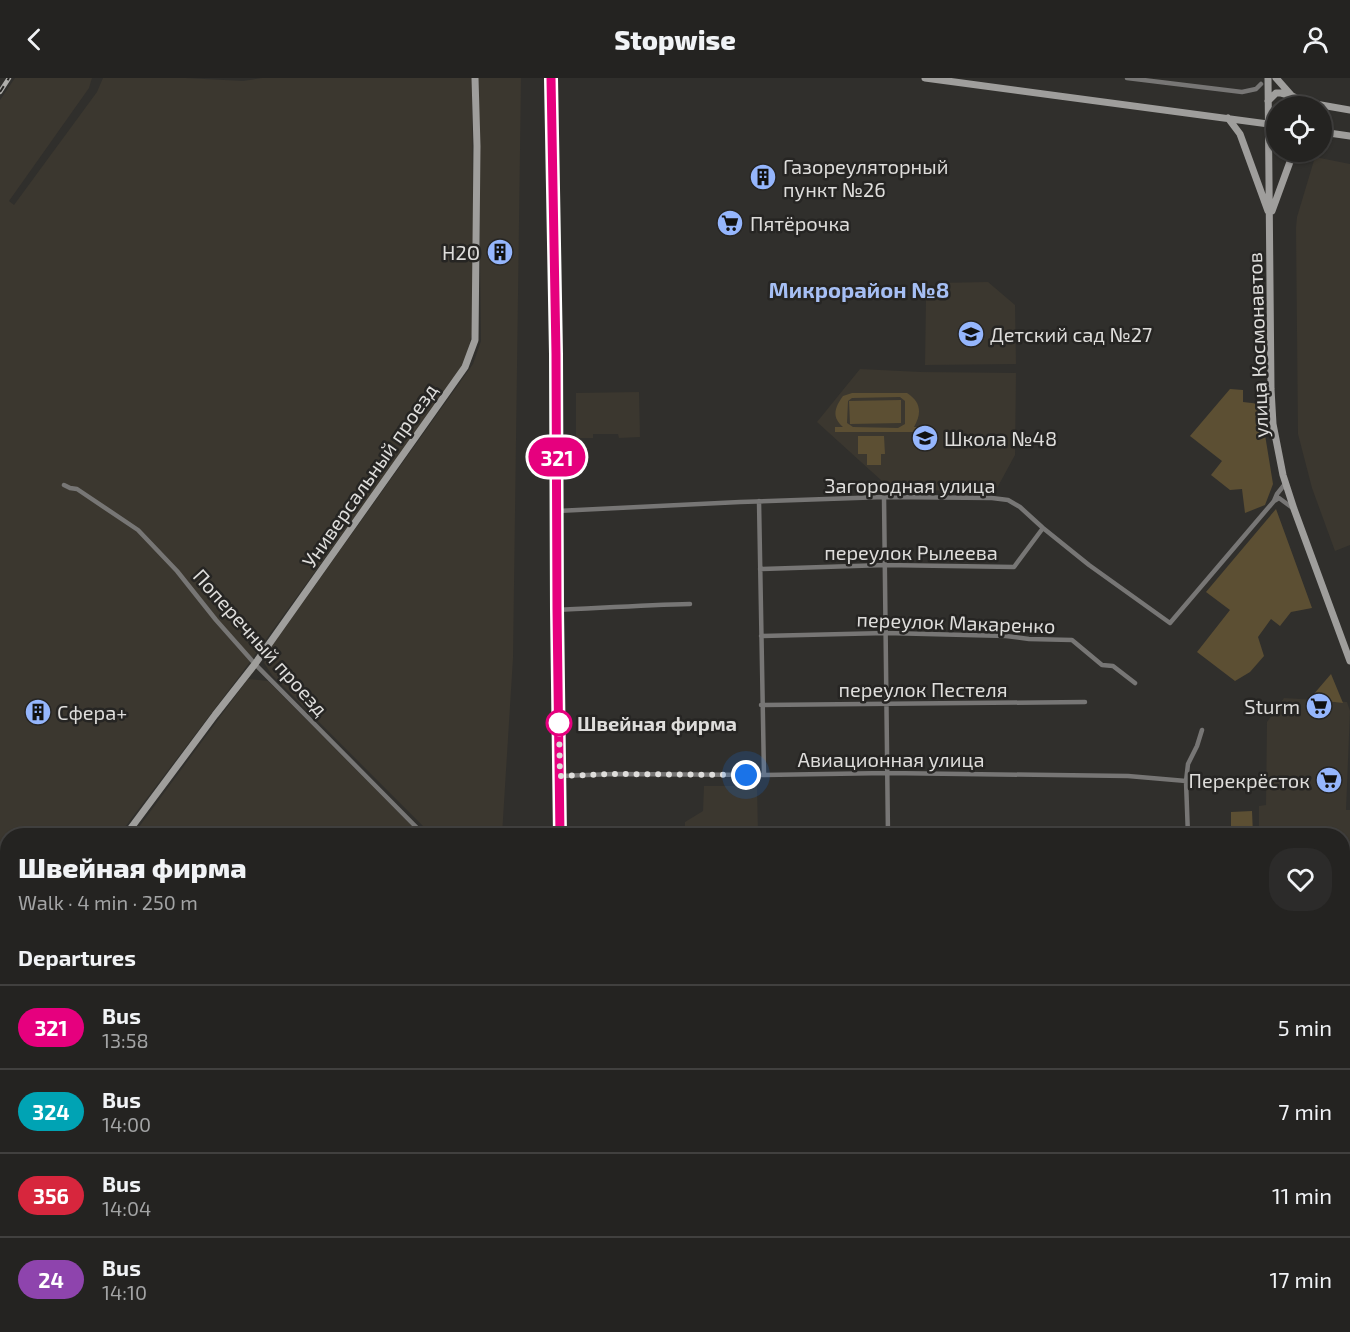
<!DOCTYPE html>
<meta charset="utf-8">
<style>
:root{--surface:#242321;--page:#2c2b2a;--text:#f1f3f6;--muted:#a3a4a5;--line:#41403f}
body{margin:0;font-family:"Exo 2",sans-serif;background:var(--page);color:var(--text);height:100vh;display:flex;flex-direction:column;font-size:22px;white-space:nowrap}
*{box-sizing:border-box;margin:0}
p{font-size:20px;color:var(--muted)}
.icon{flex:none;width:33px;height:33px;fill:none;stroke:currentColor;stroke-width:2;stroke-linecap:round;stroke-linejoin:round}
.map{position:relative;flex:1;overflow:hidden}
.details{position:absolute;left:0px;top:750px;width:1350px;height:504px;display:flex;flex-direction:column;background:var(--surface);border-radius:24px 24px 0 0;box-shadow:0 2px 4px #0004,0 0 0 2px var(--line)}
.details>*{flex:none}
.badge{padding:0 12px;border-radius:20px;font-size:21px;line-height:39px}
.fabs{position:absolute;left:1266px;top:18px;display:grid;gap:12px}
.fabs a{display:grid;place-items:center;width:66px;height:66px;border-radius:50%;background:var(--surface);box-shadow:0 2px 4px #0004,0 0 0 2px var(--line);font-size:30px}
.you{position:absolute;width:30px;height:30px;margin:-15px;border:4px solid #fff;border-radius:50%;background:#1a73e8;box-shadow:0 0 0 9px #1a73e833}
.map>.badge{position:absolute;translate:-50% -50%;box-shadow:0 0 0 3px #fff}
h2{padding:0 18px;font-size:22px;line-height:54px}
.round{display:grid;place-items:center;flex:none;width:63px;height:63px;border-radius:24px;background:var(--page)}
.head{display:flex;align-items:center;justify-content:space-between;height:102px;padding:0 18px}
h1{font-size:28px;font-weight:800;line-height:45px}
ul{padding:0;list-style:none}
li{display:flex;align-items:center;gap:18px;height:84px;padding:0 18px;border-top:2px solid var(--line)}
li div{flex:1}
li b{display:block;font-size:22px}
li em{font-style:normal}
li .badge{min-width:66px;font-weight:700;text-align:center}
header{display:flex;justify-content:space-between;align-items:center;height:78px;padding:0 18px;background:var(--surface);font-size:27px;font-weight:800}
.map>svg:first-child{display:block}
</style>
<header><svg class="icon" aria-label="back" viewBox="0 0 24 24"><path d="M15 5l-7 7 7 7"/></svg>Stopwise<svg class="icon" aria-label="person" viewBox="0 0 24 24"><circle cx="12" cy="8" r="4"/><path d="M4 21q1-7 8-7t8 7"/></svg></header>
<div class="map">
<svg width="1350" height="1254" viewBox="0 0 1350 1254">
<rect width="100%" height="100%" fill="#302f2c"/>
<!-- built -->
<path fill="#3b372f" d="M 15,0 L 92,0 L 89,10 L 9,123 L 14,127 L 97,14 L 103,0 L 186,0 L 243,3 L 262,0 L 472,0 L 474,248 L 467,276 L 463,289 L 241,596 L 119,757 L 8,758 L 8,897 L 0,906 L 0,22 Z
M 478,0 L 521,0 L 513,580 L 502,757 L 432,757 L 272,597 L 264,585 L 269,572 L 473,286 L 481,263 Z
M 1315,79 L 1350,86 L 1350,467 L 1335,473 L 1312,410 L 1298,356 L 1296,150 L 1297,139 Z
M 988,204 L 1015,227 L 1016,286 L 925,287 L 926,221 L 938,205 Z
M 860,291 L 921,294 L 1016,295 L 1015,377 L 996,412 L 893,413 L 817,344 Z
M 639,314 L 640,359 L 619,360 L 618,356 L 593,356 L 593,360 L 576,360 L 576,315 Z
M 248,601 L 268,603 L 421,757 L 133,757 Z
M 1284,620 L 1347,624 L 1350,633 L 1346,732 L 1350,732 L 1350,829 L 1343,828 L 1342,758 L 1259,758 L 1259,728 L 1266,727 L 1267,644 Z
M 704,708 L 757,708 L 758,757 L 685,757 L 685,744 L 703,733 Z
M 7,914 L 8,1246 L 536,1246 L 536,1254 L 0,1254 L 0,922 Z"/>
<!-- green -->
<path fill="#5c4f33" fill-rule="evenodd" d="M 1230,311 L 1243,312 L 1243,324 L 1260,326 L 1273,406 L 1265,427 L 1245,435 L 1242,411 L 1230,412 L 1211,397 L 1222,383 L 1190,358 Z
M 852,315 L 907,315 C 921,324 922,335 914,349 L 917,349 L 918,354 L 835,354 L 835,349 L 843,349 C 831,339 835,329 843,318 ZM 900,319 L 905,323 L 905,346 L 898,350 L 853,349 L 847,345 L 848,323 L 852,320 Z
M 901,322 L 901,345 L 850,346 L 849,323 Z
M 858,358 L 884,358 L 885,376 L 881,376 L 881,387 L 867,387 L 867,376 L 858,376 Z
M 1276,431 L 1312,530 L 1291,534 L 1280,548 L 1271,541 L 1258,559 L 1264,578 L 1250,594 L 1235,603 L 1197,574 L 1230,532 L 1206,514 Z
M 1331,596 L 1343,625 L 1317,622 L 1313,617 Z
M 1252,733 L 1253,757 L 1231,757 L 1231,734 Z"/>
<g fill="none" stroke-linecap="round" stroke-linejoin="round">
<!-- street -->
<path stroke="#777675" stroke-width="4.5" d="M 1127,0 L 1242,14 L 1256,11 L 1261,6
M 64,407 L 70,410 L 77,411 L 138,452 L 177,493 L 216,542 L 255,586 L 425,758
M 884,419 L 888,758
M 759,423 L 764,697
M 1274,423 L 1279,420 L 1294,431
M 557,433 L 740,424 L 884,419 L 992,420 L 1008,422 L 1020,429 L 1043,450 L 1089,487 L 1170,545 L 1274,423 L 1277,416 L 1285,406
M 760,491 L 885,487 L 1014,489 L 1043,450
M 557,532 C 601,530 645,527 690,526
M 761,558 L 886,555 L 1006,558 L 1029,561 L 1072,562 L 1102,587 L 1113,588 L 1135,605
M 761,627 L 1085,624
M 560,698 L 614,696 L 764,697 L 887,695 L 1128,698 L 1186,703
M 1188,758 L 1186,703 L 1188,686 L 1197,668 L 1202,652
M 1342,830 L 1350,830
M 1274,1246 L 1274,1254"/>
<!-- secondary -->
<path stroke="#9f9e9c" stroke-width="7" d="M 925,0 L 1276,47
M 1268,0 L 1271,311 L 1273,346 L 1283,397 L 1294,431 L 1350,583
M 1276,0 L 1292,18
M 1268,23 L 1276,15 L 1281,15 L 1292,18 L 1304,24 L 1350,32
M 1228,40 L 1240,56 L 1268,133
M 1322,54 L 1350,58
M 1272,133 L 1291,81 L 1295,74
M 125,758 L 215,637 L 255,586 L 465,289 L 475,262 L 477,68 L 475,0
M 0,912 L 8,905"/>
<!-- primary -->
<path stroke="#bebdba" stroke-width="8" d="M 551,0 L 556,276 L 557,532 L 560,758
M 577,1246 L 577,1254"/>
<defs>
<path id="rail" d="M 0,14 L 9,0
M 0,944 L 8,949
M 430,1246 L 436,1254
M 448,1246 L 458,1254"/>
</defs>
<!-- rail casing -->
<use href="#rail" stroke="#afaeab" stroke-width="4.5"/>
<!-- rail -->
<use href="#rail" stroke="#262523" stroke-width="2" stroke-dasharray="7" stroke-linecap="butt"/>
</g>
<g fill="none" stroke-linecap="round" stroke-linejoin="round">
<defs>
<path id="line" d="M 551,0 L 556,276 L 557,531 L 560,758"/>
</defs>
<!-- line casing -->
<use href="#line" stroke="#fff" stroke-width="14"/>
<!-- line -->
<use href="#line" stroke="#e6007e" stroke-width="9"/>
<!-- walk -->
<path stroke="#dedddb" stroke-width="6" stroke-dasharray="0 10.8" d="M 559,645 L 560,698 L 614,696 L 746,697"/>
</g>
<!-- icons -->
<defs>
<symbol id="building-disc" viewBox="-11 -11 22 22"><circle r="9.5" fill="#95b6fd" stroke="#262523"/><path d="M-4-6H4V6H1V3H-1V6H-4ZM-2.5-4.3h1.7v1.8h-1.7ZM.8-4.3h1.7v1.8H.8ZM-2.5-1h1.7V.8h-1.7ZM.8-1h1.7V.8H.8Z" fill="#111"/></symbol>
<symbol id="supermarket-disc" viewBox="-11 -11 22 22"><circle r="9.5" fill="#95b6fd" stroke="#262523"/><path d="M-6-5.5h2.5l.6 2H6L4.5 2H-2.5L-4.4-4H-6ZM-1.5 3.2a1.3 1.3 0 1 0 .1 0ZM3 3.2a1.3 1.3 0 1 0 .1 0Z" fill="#111"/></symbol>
<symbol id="school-disc" viewBox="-11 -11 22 22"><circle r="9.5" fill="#95b6fd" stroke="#262523"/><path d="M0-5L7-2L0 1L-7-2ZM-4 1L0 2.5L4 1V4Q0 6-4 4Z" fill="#111"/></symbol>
</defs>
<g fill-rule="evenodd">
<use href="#building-disc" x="748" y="84" width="30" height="30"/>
<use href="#supermarket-disc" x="715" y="130" width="30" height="30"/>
<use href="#building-disc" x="485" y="159" width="30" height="30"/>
<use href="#school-disc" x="956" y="241" width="30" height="30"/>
<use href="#school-disc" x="910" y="345" width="30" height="30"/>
<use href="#supermarket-disc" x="1304" y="613" width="30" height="30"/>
<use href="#building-disc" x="23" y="619" width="30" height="30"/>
<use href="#supermarket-disc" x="1314" y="687" width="30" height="30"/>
</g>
<!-- markers -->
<circle fill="#fff" stroke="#e6007e" stroke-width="3" cx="559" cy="645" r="12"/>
<g text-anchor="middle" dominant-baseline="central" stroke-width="5" stroke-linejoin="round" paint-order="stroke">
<!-- poi labels -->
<g font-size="20" fill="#dedddb" stroke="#262523" text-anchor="start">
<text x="783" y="88">Газореуляторный<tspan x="783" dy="23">пункт №26</tspan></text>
<text x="750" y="145">Пятёрочка</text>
<text x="480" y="174" text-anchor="end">Н2О</text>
<text x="990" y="256">Детский сад №27</text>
<text x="944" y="360">Школа №48</text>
<text x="1300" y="628" text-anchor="end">Sturm</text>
<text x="57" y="634">Сфера+</text>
<text x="1310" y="702" text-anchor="end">Перекрёсток</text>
</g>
<!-- street labels -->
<g font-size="20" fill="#dedddb" stroke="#262523">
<text transform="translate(1257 267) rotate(-92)">улица Космонавтов</text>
<text transform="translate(369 397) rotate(-55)">Универсальный проезд</text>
<text x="910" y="407">Загородная улица</text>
<text x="911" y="474">переулок Рылеева</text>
<text transform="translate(956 544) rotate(2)">переулок Макаренко</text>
<text transform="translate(261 564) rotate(48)">Поперечный проезд</text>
<text x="923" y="611">переулок Пестеля</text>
<text x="891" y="681">Авиационная улица</text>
</g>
<!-- stop labels -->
<g font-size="20" font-weight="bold" fill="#dedddb" stroke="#262523" text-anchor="start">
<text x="577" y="645">Швейная фирма</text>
</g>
<!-- quarter labels -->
<g font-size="22" font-weight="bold" fill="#a6bff4" stroke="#262523">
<text x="859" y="211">Микрорайон №8</text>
</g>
</g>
</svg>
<div class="fabs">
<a><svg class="icon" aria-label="locate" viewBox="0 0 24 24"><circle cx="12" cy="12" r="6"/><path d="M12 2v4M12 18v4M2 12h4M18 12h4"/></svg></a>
</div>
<div class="you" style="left:746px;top:697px"></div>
<b class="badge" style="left:557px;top:379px;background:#e6007e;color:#fff">321</b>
<section class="details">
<div class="head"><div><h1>Швейная фирма</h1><p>Walk · 4 min · 250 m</p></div><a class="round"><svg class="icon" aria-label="heart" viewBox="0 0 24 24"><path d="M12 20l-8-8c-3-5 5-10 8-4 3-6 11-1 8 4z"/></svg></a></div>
<h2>Departures</h2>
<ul>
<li><span class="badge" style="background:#e6007e;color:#fff">321</span><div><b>Bus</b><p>13:58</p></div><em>5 min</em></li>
<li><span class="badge" style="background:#00a3b4;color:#fff">324</span><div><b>Bus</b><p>14:00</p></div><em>7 min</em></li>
<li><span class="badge" style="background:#d7263d;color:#fff">356</span><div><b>Bus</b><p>14:04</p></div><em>11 min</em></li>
<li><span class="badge" style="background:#8e44ad;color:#fff">24</span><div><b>Bus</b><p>14:10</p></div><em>17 min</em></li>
</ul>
</section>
</div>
